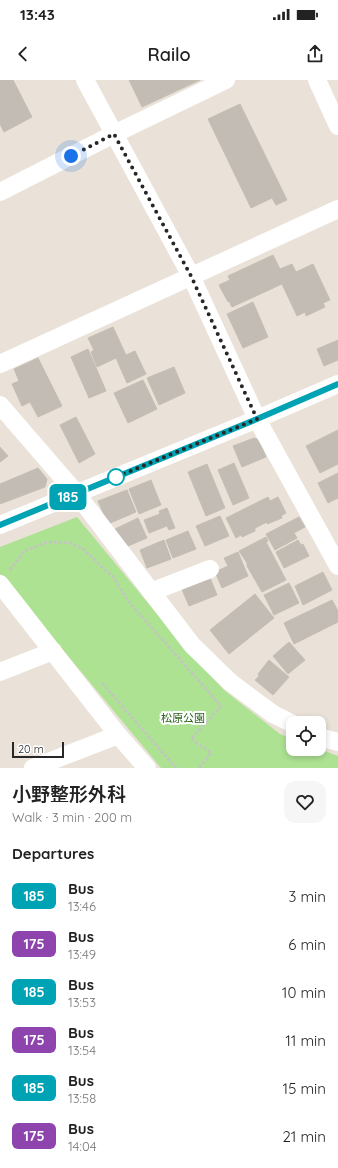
<!DOCTYPE html>
<meta charset="utf-8">
<style>
:root{--surface:#fff;--page:#f6f6f6;--text:#222;--muted:#767676}
body{margin:0;font-family:Quicksand,"Noto Sans JP",sans-serif;background:var(--page);color:var(--text);height:100vh;display:flex;flex-direction:column;font-size:15px;white-space:nowrap}
*{box-sizing:border-box;margin:0}
p{font-size:13px;color:var(--muted)}
.icon{flex:none;width:22px;height:22px;fill:none;stroke:currentColor;stroke-width:2;stroke-linecap:round;stroke-linejoin:round}
.map{position:relative;height:688px;overflow:hidden}
.sheet{display:flex;flex-direction:column;background:var(--surface);flex:1}
.sheet>*{flex:none}
.badge{padding:0 8px;border-radius:6px;font-size:14px;line-height:26px}
.tools{position:absolute;left:286px;top:636px;display:grid;gap:8px}
.tools a{display:grid;place-items:center;width:40px;height:40px;border-radius:8px;background:var(--surface);box-shadow:0 2px 6px #0003;font-size:20px}
.scale{position:absolute;left:12px;bottom:10px;width:52px;box-sizing:border-box;padding-left:4px;border:2px solid #272727;border-top:0;font-size:11px;line-height:14px;white-space:nowrap;color:#272727;-webkit-text-stroke:3px #fff;paint-order:stroke}
.you{position:absolute;width:20px;height:20px;margin:-10px;border:3px solid #fff;border-radius:50%;background:#1a73e8;box-shadow:0 0 0 6px #1a73e833}
.map>.badge{position:absolute;translate:-50% -50%;box-shadow:0 0 0 2px #fff}
h2{padding:0 12px;font-size:15px;line-height:36px}
.round{display:grid;place-items:center;flex:none;width:42px;height:42px;border-radius:12px;background:var(--page)}
.head{display:flex;align-items:center;justify-content:space-between;height:68px;padding:0 12px}
h1{font-size:19px;font-weight:600;line-height:30px}
ul{padding:0;list-style:none}
li{display:flex;align-items:center;gap:12px;height:48px;padding:0 12px}
li div{flex:1}
li b{display:block;font-size:15px}
li em{font-style:normal}
li .badge{min-width:44px;font-weight:700;text-align:center}
.status{display:flex;justify-content:space-between;align-items:center;height:28px;padding:0 20px;background:var(--surface);direction:ltr}
.status svg{height:11px;fill:currentColor}
header{display:flex;justify-content:space-between;align-items:center;height:52px;padding:0 12px;background:var(--surface);font-size:18px;font-weight:600}
.map>svg:first-child{display:block}
</style>
<div class="status"><b>13:43</b><svg viewBox="0 0 49 12"><path d="M0 12V9h3v3zM5 12V6h3v6zM10 12V3h3v9zM15 12V0h3v12zM26 1h20v11H26zM47 4h2v5h-2z"/></svg></div>
<header><svg class="icon" aria-label="back" viewBox="0 0 24 24"><path d="M15 5l-7 7 7 7"/></svg>Railo<svg class="icon" aria-label="share" viewBox="0 0 24 24"><path d="M12 15V3M7 8l5-5 5 5M5 13v7h14v-7"/></svg></header>
<div class="map">
<svg width="338" height="688" viewBox="0 0 338 688">
<rect width="100%" height="100%" fill="#eae2d8"/>
<!-- green -->
<path fill="#aee293" d="M 77,437 L 185,568 L 224,610 L 280,654 L 293,659 L 293,669 L 319,669 L 338,676 L 338,688 L 161,688 L 0,494 L 0,467 Z"/>
<!-- building -->
<path fill="#c2bcb5" stroke="#c5beb2" d="M 0,0 L 13,0 L 32,37 L 4,52 L 0,44 Z
M 129,0 L 200,0 L 142,27 Z
M 240,24 L 287,120 L 276,125 L 272,118 L 251,128 L 208,39 Z
M 273,175 L 280,189 L 292,184 L 296,192 L 313,184 L 330,220 L 323,223 L 325,227 L 306,236 L 305,232 L 297,236 L 282,204 L 232,227 L 229,221 L 228,222 L 219,205 L 230,200 L 228,196 Z
M 253,222 L 268,257 L 243,268 L 227,234 Z
M 113,247 L 126,275 L 135,271 L 146,294 L 127,303 L 116,278 L 97,287 L 91,272 L 94,270 L 88,258 Z
M 338,260 L 338,280 L 324,286 L 317,269 Z
M 88,269 L 106,311 L 89,318 L 71,277 Z
M 38,278 L 62,326 L 38,337 L 30,322 L 22,326 L 12,304 L 19,301 L 14,289 Z
M 174,287 L 185,313 L 159,325 L 147,298 Z
M 143,300 L 157,329 L 128,343 L 114,313 Z
M 76,337 L 95,374 L 79,383 L 60,345 Z
M 338,350 L 338,384 L 320,393 L 306,366 Z
M 254,358 L 259,360 L 266,377 L 242,387 L 233,366 Z
M 0,367 L 8,376 L 0,382 Z
M 234,383 L 249,418 L 233,425 L 218,390 Z
M 207,384 L 225,428 L 206,436 L 188,392 Z
M 38,388 L 47,399 L 45,407 L 0,424 L 0,404 Z
M 338,393 L 338,418 L 328,423 L 318,403 Z
M 151,400 L 161,425 L 139,434 L 129,409 Z
M 127,410 L 136,432 L 108,444 L 98,421 Z
M 268,417 L 270,421 L 278,417 L 286,433 L 281,436 L 282,438 L 267,444 L 267,442 L 255,448 L 255,451 L 242,457 L 241,455 L 236,458 L 226,438 Z
M 167,428 L 175,448 L 169,450 L 167,446 L 149,453 L 144,440 L 160,434 L 159,431 Z
M 220,436 L 229,456 L 205,466 L 196,446 Z
M 299,437 L 305,447 L 294,453 L 297,458 L 275,470 L 266,454 Z
M 138,438 L 147,458 L 128,466 L 115,449 Z
M 188,451 L 196,469 L 173,478 L 166,460 Z
M 266,457 L 268,461 L 266,462 L 286,500 L 262,512 L 247,486 L 247,483 L 239,471 Z
M 164,460 L 171,479 L 147,488 L 140,470 Z
M 298,460 L 301,465 L 303,464 L 309,476 L 284,488 L 276,472 Z
M 238,472 L 248,496 L 222,508 L 215,492 L 228,486 L 224,478 Z
M 323,492 L 332,510 L 303,525 L 295,506 Z
M 209,495 L 217,515 L 189,526 L 181,507 Z
M 289,503 L 299,523 L 274,535 L 264,515 Z
M 255,514 L 274,538 L 229,574 L 210,550 Z
M 332,520 L 338,531 L 338,542 L 294,564 L 284,543 Z
M 289,562 L 305,580 L 288,594 L 273,576 Z
M 269,580 L 289,597 L 273,615 L 255,600 L 259,596 L 258,594 Z"/>
<g fill="none" stroke-linecap="round" stroke-linejoin="round">
<!-- path -->
<path stroke="#c3c3c3" stroke-width="2.5" stroke-dasharray="3 2" stroke-linecap="butt" d="M 10,490 L 24,471 L 48,462 L 70,463 L 83,469 L 114,498 L 129,522 L 221,626 L 191,659 L 211,673 L 199,688
M 102,603 L 176,688"/>
<!-- minor -->
<path stroke="#fff" stroke-width="18" d="M 85,0 L 191,196 L 257,339 L 338,486
M 317,0 L 338,46
M 0,112 L 114,54 L 226,0
M 0,284 L 338,129
M 0,325 L 76,413 L 192,565 L 230,602 L 273,634 L 293,644
M 0,445 L 257,339 L 338,304
M 0,504 L 118,655 L 147,688
M 151,512 L 210,489
M 0,592 L 53,571
M 319,657 L 338,662
M 33,688 L 118,655"/>
</g>
<g fill="none" stroke-linecap="round" stroke-linejoin="round">
<defs>
<path id="line" d="M 0,445 L 257,339 L 338,304"/>
</defs>
<!-- line casing -->
<use href="#line" stroke="#fff" stroke-width="9"/>
<!-- line -->
<use href="#line" stroke="#00a3b4" stroke-width="6"/>
<!-- walk -->
<path stroke="#272727" stroke-width="4" stroke-dasharray="0 7.2" d="M 71,76 L 114,54 L 191,196 L 257,339 L 116,397"/>
</g>
<!-- markers -->
<circle fill="#fff" stroke="#00a3b4" stroke-width="2" cx="116" cy="397" r="8"/>
<g text-anchor="middle" dominant-baseline="central" stroke-width="4" stroke-linejoin="round" paint-order="stroke">
<!-- park labels -->
<g font-size="11" fill="#286318" stroke="#fff">
<text x="183" y="638">松原公園</text>
</g>
</g>
</svg>
<div class="tools">
<a><svg class="icon" aria-label="locate" viewBox="0 0 24 24"><circle cx="12" cy="12" r="6"/><path d="M12 2v4M12 18v4M2 12h4M18 12h4"/></svg></a>
</div>
<div class="scale">20 m</div>
<div class="you" style="left:71px;top:76px"></div>
<b class="badge" style="left:68px;top:417px;background:#00a3b4;color:#fff">185</b>
</div>
<section class="sheet">
<div class="head"><div><h1>小野整形外科</h1><p>Walk · 3 min · 200 m</p></div><a class="round"><svg class="icon" aria-label="heart" viewBox="0 0 24 24"><path d="M12 20l-8-8c-3-5 5-10 8-4 3-6 11-1 8 4z"/></svg></a></div>
<h2>Departures</h2>
<ul>
<li><span class="badge" style="background:#00a3b4;color:#fff">185</span><div><b>Bus</b><p>13:46</p></div><em>3 min</em></li>
<li><span class="badge" style="background:#8e44ad;color:#fff">175</span><div><b>Bus</b><p>13:49</p></div><em>6 min</em></li>
<li><span class="badge" style="background:#00a3b4;color:#fff">185</span><div><b>Bus</b><p>13:53</p></div><em>10 min</em></li>
<li><span class="badge" style="background:#8e44ad;color:#fff">175</span><div><b>Bus</b><p>13:54</p></div><em>11 min</em></li>
<li><span class="badge" style="background:#00a3b4;color:#fff">185</span><div><b>Bus</b><p>13:58</p></div><em>15 min</em></li>
<li><span class="badge" style="background:#8e44ad;color:#fff">175</span><div><b>Bus</b><p>14:04</p></div><em>21 min</em></li>
</ul>
</section>
